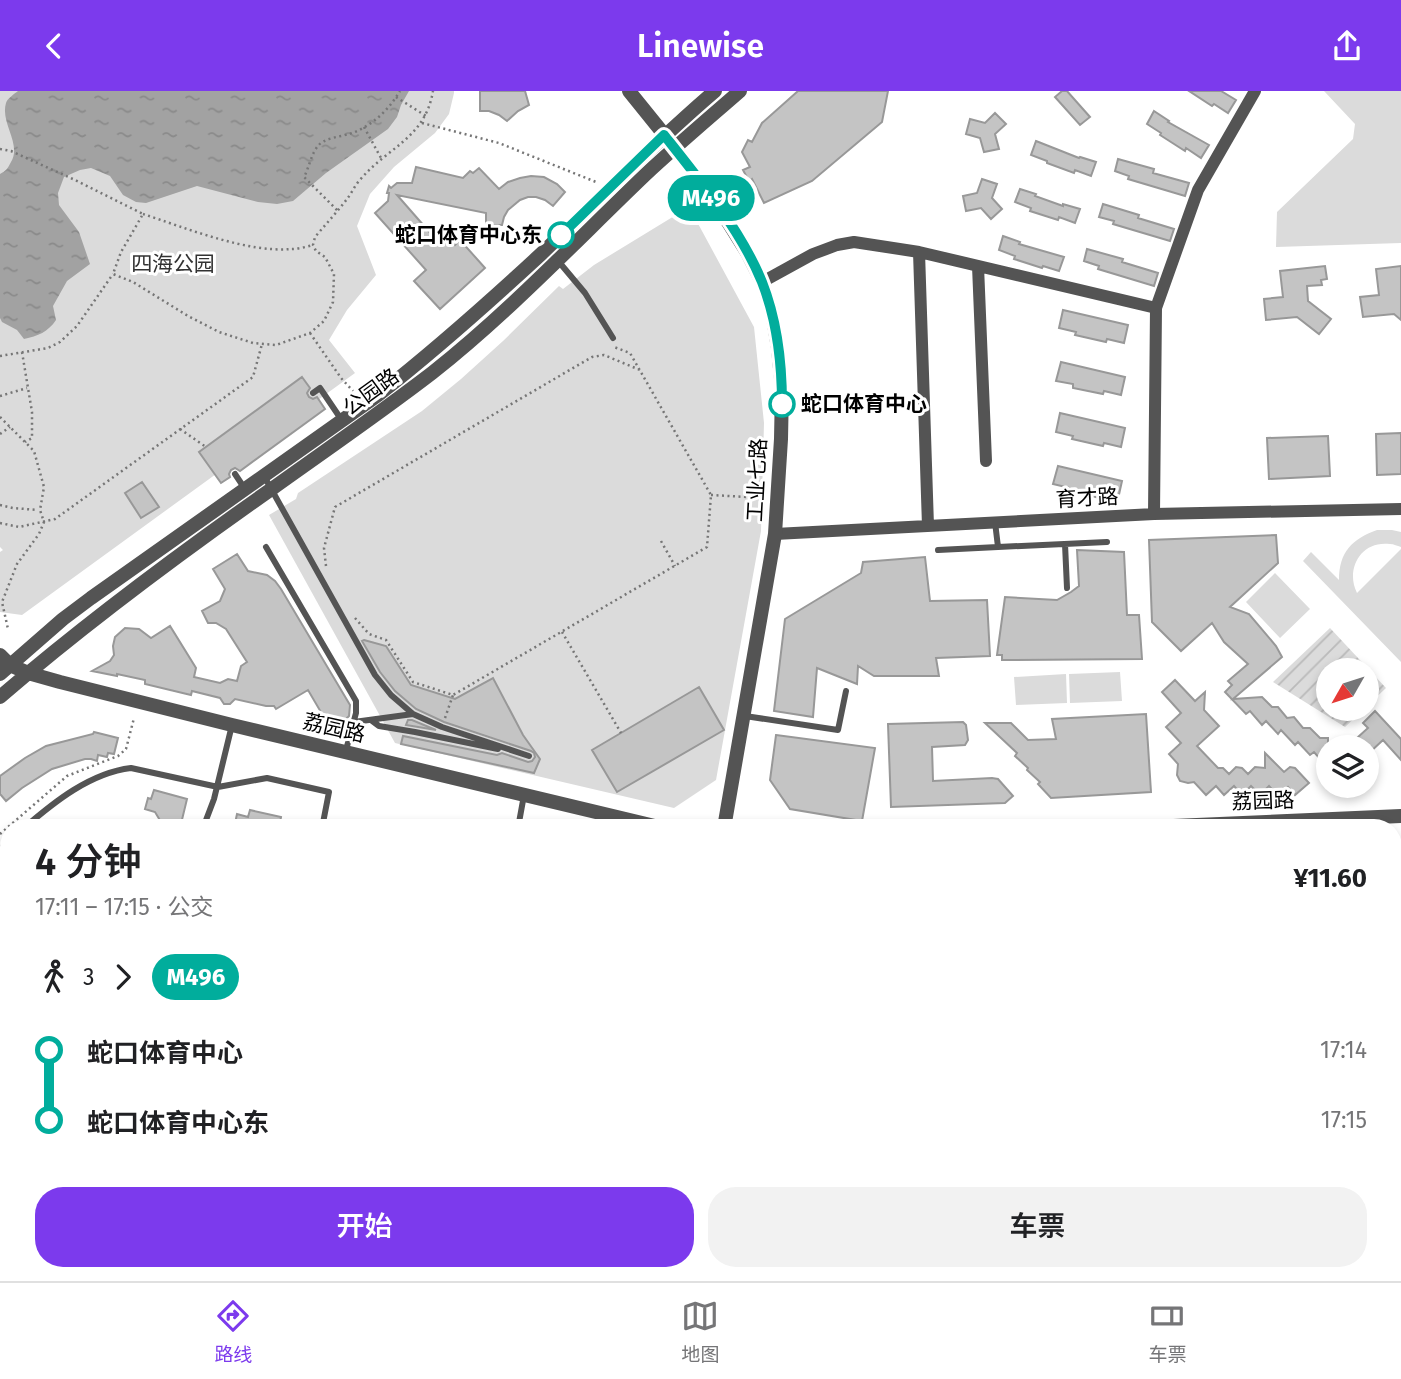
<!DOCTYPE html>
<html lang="zh">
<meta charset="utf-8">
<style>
:root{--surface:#fff;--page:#f2f2f2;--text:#202124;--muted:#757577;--line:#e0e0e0;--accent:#7c3aed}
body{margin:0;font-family:"Fira Sans","Noto Sans SC",sans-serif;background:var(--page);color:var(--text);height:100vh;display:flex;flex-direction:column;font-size:26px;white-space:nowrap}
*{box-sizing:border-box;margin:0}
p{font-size:23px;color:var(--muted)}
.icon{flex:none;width:38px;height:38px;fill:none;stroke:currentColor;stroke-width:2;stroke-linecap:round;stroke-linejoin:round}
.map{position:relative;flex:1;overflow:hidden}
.side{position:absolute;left:0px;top:728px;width:1402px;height:462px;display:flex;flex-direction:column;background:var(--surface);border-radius:28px 28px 0 0;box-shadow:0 4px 10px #0003}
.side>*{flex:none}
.badge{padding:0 14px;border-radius:23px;font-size:24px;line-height:46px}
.needle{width:46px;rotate:231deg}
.tools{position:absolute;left:1316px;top:567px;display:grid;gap:14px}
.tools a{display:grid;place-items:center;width:63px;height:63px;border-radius:50%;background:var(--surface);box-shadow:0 4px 10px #0003;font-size:35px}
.map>.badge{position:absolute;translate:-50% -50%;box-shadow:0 0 0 4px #fff}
.legs{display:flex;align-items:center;gap:10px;height:77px;padding:0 35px;font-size:23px}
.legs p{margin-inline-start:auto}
.overview{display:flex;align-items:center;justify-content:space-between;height:119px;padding:0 35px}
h1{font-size:38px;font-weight:600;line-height:52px}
.action{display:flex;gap:14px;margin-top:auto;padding:14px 35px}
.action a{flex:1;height:80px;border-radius:28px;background:var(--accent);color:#fff;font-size:28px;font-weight:600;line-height:80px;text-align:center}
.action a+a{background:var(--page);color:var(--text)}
ul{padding:0 35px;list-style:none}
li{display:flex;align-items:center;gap:24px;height:70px;font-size:26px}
li i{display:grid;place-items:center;width:10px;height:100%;margin:0 9px;background:currentColor}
li i::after{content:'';width:18px;height:18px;margin:-9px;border:5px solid;border-radius:50%;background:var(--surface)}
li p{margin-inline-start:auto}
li:first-child i{background:linear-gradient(#0000 50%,currentColor 0)}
li:last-child i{background:linear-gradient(currentColor 50%,#0000 0)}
header{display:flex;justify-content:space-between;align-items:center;height:91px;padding:0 35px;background:var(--accent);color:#fff;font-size:32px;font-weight:600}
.tabs{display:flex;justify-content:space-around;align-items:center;height:98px;border-top:2px solid var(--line);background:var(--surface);font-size:19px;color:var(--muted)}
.tabs a{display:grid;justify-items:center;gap:4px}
.tabs .selected{color:var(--accent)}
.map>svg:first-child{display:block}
</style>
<header><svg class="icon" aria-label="back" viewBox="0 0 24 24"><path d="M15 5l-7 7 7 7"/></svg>Linewise<svg class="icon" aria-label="share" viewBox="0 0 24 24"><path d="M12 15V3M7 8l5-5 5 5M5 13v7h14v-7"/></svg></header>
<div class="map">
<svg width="1401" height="1190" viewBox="0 0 1401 1190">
<defs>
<pattern id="garden-furrows" width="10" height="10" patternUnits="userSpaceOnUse" patternTransform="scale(1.75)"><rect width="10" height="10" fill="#dbdbdb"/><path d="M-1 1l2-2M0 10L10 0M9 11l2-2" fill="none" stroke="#bababa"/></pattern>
<pattern id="water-ripples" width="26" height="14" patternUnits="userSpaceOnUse" patternTransform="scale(1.75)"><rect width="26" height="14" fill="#a2a2a2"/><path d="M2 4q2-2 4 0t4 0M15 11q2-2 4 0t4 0" fill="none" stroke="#8a8a8a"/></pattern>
</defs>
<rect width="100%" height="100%" fill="#fff"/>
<!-- park -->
<path fill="#dbdbdb" d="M 0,0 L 454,0 L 454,2 L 449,23 L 435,42 L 394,76 L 370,103 L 357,135 L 376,184 L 347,219 L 329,249 L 355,282 L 22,524 L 0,521 L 0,461 L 3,459 L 0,456 Z
M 1324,0 L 1401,0 L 1401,152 L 1276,156 L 1277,121 L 1353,48 L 1355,33 Z
M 689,116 L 754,236 L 764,332 L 761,440 L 716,689 L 674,717 L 395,652 L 269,424 L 296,408 L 298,402 L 422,320 L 461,288 L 503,250 L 559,195 L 563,198 L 594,174 Z
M 1377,439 L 1392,439 L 1401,441 L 1401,456 C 1397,455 1394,453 1390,453 C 1361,449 1345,478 1357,502 L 1401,458 L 1401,571 L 1303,470 L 1311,461 L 1339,489 C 1339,461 1352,448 1377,439 Z
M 1275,482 L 1310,518 L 1280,547 L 1246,511 Z
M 1120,581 L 1122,610 L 1070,612 L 1069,583 Z
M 1066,583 L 1067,612 L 1016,614 L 1014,586 Z"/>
<!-- garden -->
<path fill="url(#garden-furrows)" d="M 1330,537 L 1386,597 L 1367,615 L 1367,579 L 1328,579 L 1328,618 L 1364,618 L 1345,636 L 1273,591 Z"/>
<!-- water -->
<path fill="url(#water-ripples)" d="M 18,0 L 409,0 L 401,14 L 397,26 L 388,38 L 326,82 L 293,110 L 277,113 L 258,111 L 197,95 L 146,112 L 136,111 L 123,104 L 110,85 L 91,77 L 80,79 L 64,86 L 58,102 L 59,114 L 79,141 L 90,173 L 67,190 L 53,215 L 56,229 C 48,241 38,245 24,248 L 17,239 L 2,231 L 0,227 L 0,83 C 6,80 8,77 11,71 C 22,53 0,32 6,12 C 7,8 14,3 18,0 Z"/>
<!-- building -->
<path fill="#c4c4c4" stroke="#989898" stroke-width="2" d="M 480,0 L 525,0 L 529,14 L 518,20 L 507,30 L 499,24 L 489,20 L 480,20 Z
M 798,0 L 888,0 L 882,31 L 812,90 L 764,112 L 752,88 L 749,90 L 743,79 L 750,76 L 742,61 L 748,49 L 752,51 L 762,32 Z
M 1062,0 L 1067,0 L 1090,26 L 1080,34 L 1055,6 Z
M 1189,0 L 1221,0 L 1236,9 L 1228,22 L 1214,13 L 1212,15 Z
M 1154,20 L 1169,30 L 1168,31 L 1209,54 L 1201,67 L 1186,57 L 1185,60 L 1160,44 L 1161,42 L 1147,33 Z
M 995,22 L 1006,33 L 995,43 L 999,58 L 984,61 L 980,47 L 966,43 L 970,28 L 985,32 Z
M 1036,50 L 1079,67 L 1080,66 L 1096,71 L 1091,85 L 1075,79 L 1074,82 L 1047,72 L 1047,70 L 1031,64 Z
M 1118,68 L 1154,78 L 1153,82 L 1189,92 L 1185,105 L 1128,88 L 1129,85 L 1115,80 Z
M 416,76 L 463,87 L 470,80 L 473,82 L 479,77 L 499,98 L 508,91 L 520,87 L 531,85 L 544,86 L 557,93 L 565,101 L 553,115 L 545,109 L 536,106 L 528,106 L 520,109 L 508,119 L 504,126 L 502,134 L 486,134 L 486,122 L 397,104 L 432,144 L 440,137 L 455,154 L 460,149 L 485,177 L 440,218 L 414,190 L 426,179 L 375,122 L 388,110 L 389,102 L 387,102 L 389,95 L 391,97 L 397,92 L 412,92 Z
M 982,88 L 997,93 L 992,107 L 1002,118 L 991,128 L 981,117 L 966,120 L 963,105 L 977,102 Z
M 1020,98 L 1036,103 L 1035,105 L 1063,115 L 1063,113 L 1080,118 L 1075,132 L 1059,126 L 1058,129 L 1030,120 L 1031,117 L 1015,111 Z
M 1103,113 L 1139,124 L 1138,127 L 1174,138 L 1170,150 L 1113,133 L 1114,130 L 1099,126 Z
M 1003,145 L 1020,151 L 1019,153 L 1064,166 L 1059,180 L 1043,175 L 1042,177 L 1014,168 L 1015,165 L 999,159 Z
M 1087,158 L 1123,168 L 1122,171 L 1158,182 L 1154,195 L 1098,178 L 1099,175 L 1084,170 Z
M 1325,175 L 1327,188 L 1321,189 L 1322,194 L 1307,195 L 1308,210 L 1331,228 L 1319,243 L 1297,226 L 1266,229 L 1264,208 L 1283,206 L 1280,180 Z
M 1401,175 L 1401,229 L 1394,223 L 1363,226 L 1360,206 L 1379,204 L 1376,178 Z
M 1063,219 L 1128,234 L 1124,252 L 1107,248 L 1106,251 L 1075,244 L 1076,241 L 1059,237 Z
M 1061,271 L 1125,286 L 1121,304 L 1104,300 L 1103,303 L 1073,297 L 1073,293 L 1056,290 Z
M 302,286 L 310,297 L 307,302 L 309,306 L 313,308 L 317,306 L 325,318 L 240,380 L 235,377 L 231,379 L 229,383 L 230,386 L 221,392 L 199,361 Z
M 1060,322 L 1125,337 L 1121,356 L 1104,352 L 1103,355 L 1072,348 L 1073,345 L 1056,341 Z
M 1401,342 L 1401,383 L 1377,384 L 1376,343 Z
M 1328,345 L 1330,385 L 1269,388 L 1267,347 Z
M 1058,375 L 1122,390 L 1118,408 L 1101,404 L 1100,407 L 1070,400 L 1070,397 L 1053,393 Z
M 142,391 L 159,416 L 141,427 L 125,402 Z
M 1276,444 L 1278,472 L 1230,516 L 1249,523 L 1276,555 L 1282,566 L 1233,608 L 1262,606 L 1272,616 L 1278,616 L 1287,627 L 1294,626 L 1303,637 L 1310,637 L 1320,647 L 1328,647 L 1328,677 L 1314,661 L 1310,664 L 1298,651 L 1295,654 L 1281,639 L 1278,643 L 1266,630 L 1262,634 L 1250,620 L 1246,623 L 1225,601 L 1232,594 L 1228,590 L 1248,573 L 1224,551 L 1212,532 L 1181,560 L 1152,531 L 1149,449 Z
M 1077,459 L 1124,461 L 1127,524 L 1139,524 L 1142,568 L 1002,569 L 1002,564 L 997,564 L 1005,506 L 1057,509 L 1071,501 L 1079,495 Z
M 237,463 L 248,480 L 267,484 L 275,490 L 281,498 L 350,614 L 349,625 L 343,631 L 334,632 L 325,628 L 308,599 L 276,618 L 274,615 L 266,615 L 235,608 L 230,613 L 224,613 L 220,607 L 192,600 L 191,604 L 145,593 L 145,589 L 117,583 L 117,585 L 92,580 L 110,570 L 114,564 L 113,555 L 115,546 L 125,537 L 139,538 L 151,547 L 170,535 L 196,577 L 194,586 L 220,592 L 228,588 L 237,590 L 241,575 L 247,571 L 226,538 L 216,532 L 208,532 L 202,520 L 220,510 L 225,498 L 213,478 Z
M 925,466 L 930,510 L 987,509 L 990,565 L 936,567 L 939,585 L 874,585 L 858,575 L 857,593 L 817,577 L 813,626 L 774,620 L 785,528 L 861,482 L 863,471 Z
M 364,549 L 386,555 L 411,594 L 455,608 L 493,587 L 523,644 L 540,668 L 534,682 L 401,653 L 403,645 L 497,664 L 502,662 L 528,671 L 532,670 L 535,666 L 534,662 L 531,660 L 444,631 L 416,618 L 395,600 L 380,581 L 362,550 Z
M 1175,589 L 1195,610 L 1205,601 L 1204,619 L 1219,635 L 1197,655 L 1218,677 L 1223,677 L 1229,683 L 1236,676 L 1242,677 L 1248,683 L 1255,676 L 1265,677 L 1265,662 L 1284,681 L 1290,676 L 1295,677 L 1309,692 L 1295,704 L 1288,696 L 1278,705 L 1269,695 L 1260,704 L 1251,695 L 1242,704 L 1234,695 L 1224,704 L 1216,695 L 1206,704 L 1194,691 L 1188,692 L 1180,690 L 1177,684 L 1178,673 L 1169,663 L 1181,652 L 1166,636 L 1181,622 L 1162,601 Z
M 699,596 L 724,639 L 617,701 L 592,659 Z
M 1375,620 L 1401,648 L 1401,669 L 1383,649 L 1367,664 L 1367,656 L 1347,656 L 1368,637 L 1363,632 Z
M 1146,623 L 1151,701 L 1051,707 L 1038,693 L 1040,691 L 1027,679 L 1028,677 L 1015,665 L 1017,662 L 985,632 L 1011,632 L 1028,649 L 1056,648 L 1052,628 Z
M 408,629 L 412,629 L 436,639 L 406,634 Z
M 963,631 L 966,634 L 968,649 L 965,654 L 932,656 L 933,690 L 992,687 L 998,688 L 1013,705 L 1005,712 L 891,716 L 888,633 Z
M 94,641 L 118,647 L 114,663 L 108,662 L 107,666 L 98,664 L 97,670 L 91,668 L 85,668 L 52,678 L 22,697 L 6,710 L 0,703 L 0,685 L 25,667 L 46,655 L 93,643 Z
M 776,644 L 875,657 L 862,730 L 790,718 L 770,689 Z
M 154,699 L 187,708 L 180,737 L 160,737 L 161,731 L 155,721 L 145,718 L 148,707 L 151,708 Z
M 250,719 L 281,726 L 279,737 L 234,737 L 237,723 L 248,726 Z"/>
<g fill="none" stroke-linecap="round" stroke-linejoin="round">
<defs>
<path id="primary" d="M 1393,1012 L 1401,1012
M 1393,1029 L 1401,1029
M 470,1190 L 496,1181
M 545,1190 L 570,1181"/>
</defs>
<!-- primary casing -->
<use href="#primary" stroke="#dbdbdb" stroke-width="19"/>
<!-- path -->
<path stroke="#767676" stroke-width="2.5" stroke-dasharray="2 3.5" stroke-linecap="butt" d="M 396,6 L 426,25
M 422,32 L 499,52 L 596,91
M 364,36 L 381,67
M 0,58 L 11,60 L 75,89 L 143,123 L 121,161 L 113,183 L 133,191 L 188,225 L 219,241 L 253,252 L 276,254 L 310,242 L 324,230 L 333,211 L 334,183 L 325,166 L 316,160 L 313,154 L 315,146 C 326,133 337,121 347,108 C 351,103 354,96 359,90 C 387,56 425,48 433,0
M 337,119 L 304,86 C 309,77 311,63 318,55 C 324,47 339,46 349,43 C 371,36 388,20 400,0
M 143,123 C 186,137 247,162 291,158 C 298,158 306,156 313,154
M 310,242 L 341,287 L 353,300
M 22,261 L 32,321 L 32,347 L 25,351
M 0,265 L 48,257 L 60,251 L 77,235 L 113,183
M 0,305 L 27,297
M 0,326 L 34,360 L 44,396 L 40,419 L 44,431 L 39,443 L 17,473 L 2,511 L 8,538
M 180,338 L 206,356
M 0,343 L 10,336
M 711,404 L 764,407
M 0,414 L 13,417 L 38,419
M 0,432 L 19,436 L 55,428 L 253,286 L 262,253
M 661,450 L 675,475
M 326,475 L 324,457 L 335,416 L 592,266 L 604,264 L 640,279
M 355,527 L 369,543 L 386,549 L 413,591 L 453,604 L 707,456 L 711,404 L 630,262 L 614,256
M 562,541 L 621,642
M 445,627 L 453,604
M 0,743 L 67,685 L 118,665 L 126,658 L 134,627
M 2,768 L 9,774
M 0,905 L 9,921
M 0,1176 L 9,1175"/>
<!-- service -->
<path stroke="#545454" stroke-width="6" d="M 559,171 L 585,202 L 613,247
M 313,302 L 320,297 L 341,328
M 235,383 L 245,398
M 264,385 L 375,584 L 391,604 L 413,623 L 442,636 L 529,665
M 995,431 L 998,456 L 1107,451
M 1065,453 L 1067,497
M 266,456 L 356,610 L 356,622 L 346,659
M 938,459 L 998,456
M 745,625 L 838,639 L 846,600
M 371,629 L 379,635 L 415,641 L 498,658
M 354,631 L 413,623
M 24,737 C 54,711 90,682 131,677 L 218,696 L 267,687 L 329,701 L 322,737
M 203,737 L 214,708 L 232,634
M 518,737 L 524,704
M 0,758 L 9,751
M 0,871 L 9,871
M 421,1181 L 423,1190
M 1055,1181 L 1056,1190
M 1204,1181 L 1204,1190
M 941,1190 L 998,1181"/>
<!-- minor -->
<path stroke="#545454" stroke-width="12" d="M 919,161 L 928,435
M 978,175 L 986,370
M 762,191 L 813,163 L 837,154 L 854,151 L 919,161 L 1156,217
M 1154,423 L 1156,217 L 1198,99 L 1255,0
M 775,443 L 1154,423 L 1401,418
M 1187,1181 L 1187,1183"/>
<!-- tertiary -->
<path stroke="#545454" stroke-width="14" d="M 629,0 L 675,57 L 707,100 L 728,131 L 748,163 L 762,191 L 772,221 L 778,257 L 782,298 L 781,348 L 775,443 L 724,737
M 0,564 L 10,574 L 28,582 L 60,591 L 232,634 L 663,737
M 0,583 L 63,528 L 91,507 L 378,304 C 434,260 487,213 540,164 C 598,109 654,52 715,0
M 0,606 C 87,531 179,463 273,397 C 326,359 380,322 432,282 C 508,222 575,151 645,84 C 676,55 708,28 740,0
M 1127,737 L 1401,725
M 689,1181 L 691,1190"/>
<!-- primary -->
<use href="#primary" stroke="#000" stroke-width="18"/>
</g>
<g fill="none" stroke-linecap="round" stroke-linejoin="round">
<defs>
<path id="line-1" d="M 561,144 L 664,44 C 699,88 741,139 762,191 C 777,229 782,273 782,313"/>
</defs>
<!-- line-1 casing -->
<use href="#line-1" stroke="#fff" stroke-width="16"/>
<!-- line-1 -->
<use href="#line-1" stroke="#01ad9c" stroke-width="10"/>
</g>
<!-- markers -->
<g fill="#fff" stroke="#01ad9c" stroke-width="3.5">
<circle cx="561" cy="144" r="12"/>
<circle cx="782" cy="313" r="12"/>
</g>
<g text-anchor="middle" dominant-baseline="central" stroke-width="6" stroke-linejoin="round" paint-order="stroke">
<!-- stop labels -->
<g font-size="21" font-weight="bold" fill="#000" stroke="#fff" text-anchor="end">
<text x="542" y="144">蛇口体育中心东</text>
<text x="801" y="313" text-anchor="start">蛇口体育中心</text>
</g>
<!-- park labels -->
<g font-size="21" fill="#323232" stroke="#fff">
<text x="173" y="173">四海公园</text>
</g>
<!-- street labels -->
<g font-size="21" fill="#000" stroke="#fff">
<text transform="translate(371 301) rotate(-36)">公园路</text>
<text transform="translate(757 389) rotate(-87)">工业七路</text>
<text transform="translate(1087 407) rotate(-3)">育才路</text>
<text transform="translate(334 637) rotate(13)">荔园路</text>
<text transform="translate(1263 710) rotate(-2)">荔园路</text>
</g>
</g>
</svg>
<div class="tools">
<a><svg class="needle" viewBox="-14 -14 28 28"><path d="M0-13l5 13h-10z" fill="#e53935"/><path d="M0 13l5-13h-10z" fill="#757577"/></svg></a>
<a><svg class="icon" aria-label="layers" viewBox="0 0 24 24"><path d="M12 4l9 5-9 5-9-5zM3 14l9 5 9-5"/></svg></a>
</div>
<b class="badge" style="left:711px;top:107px;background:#01ad9c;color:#fff">M496</b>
<section class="side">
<div class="overview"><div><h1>4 分钟</h1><p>17:11 – 17:15 · 公交</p></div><b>¥11.60</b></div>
<div class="legs"><svg class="icon" aria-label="walk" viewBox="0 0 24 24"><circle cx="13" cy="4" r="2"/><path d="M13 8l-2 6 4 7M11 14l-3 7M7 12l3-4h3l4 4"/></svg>3<svg class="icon" aria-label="forward" viewBox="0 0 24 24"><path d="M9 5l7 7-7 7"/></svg><b class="badge" style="background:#01ad9c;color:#fff">M496</b></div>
<ul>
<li><i style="color:#01ad9c"></i><b>蛇口体育中心</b><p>17:14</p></li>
<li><i style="color:#01ad9c"></i><b>蛇口体育中心东</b><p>17:15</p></li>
</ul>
<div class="action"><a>开始</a><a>车票</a></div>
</section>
</div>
<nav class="tabs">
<a class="selected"><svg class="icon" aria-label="directions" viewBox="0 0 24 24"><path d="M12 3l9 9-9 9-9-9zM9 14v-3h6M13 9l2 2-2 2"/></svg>路线</a>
<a><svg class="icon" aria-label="map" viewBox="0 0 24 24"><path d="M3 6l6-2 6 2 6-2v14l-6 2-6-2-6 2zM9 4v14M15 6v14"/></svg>地图</a>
<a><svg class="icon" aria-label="tickets" viewBox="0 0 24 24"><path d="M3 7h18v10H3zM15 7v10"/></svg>车票</a>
</nav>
